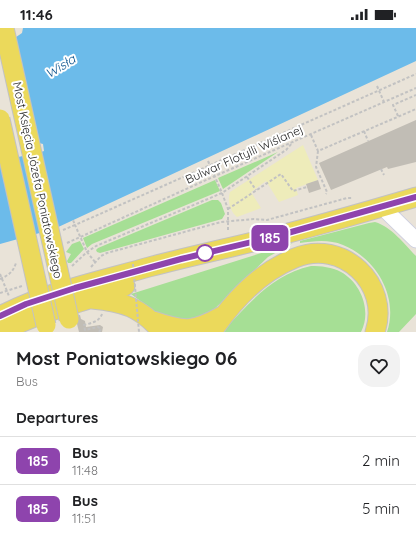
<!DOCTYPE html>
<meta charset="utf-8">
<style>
:root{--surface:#fff;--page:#f2f2f2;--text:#202124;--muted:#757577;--line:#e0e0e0}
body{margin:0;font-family:Quicksand,sans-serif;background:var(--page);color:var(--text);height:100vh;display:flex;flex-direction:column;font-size:15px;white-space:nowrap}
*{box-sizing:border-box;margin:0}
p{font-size:13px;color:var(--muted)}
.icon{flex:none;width:22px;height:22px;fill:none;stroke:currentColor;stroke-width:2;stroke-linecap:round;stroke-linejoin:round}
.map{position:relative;height:304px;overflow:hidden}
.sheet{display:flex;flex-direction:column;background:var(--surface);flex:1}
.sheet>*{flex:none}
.badge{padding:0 8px;border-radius:6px;font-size:14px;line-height:26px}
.map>.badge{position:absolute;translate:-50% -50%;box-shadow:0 0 0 2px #fff}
h2{padding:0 16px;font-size:15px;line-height:36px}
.round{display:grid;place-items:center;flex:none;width:42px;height:42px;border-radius:16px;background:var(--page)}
.summary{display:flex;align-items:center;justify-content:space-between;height:68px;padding:0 16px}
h1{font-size:19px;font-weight:800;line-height:30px}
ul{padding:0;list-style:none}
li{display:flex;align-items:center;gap:12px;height:48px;padding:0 16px;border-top:1px solid var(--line)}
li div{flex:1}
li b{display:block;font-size:15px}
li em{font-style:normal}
li .badge{min-width:44px;font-weight:700;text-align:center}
.status{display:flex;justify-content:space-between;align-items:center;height:28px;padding:0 20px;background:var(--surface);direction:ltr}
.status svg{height:11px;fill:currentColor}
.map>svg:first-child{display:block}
</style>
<div class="status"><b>11:46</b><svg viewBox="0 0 49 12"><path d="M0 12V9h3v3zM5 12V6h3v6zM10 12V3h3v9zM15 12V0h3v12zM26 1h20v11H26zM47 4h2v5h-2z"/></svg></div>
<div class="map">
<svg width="416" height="304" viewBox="0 0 416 304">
<rect width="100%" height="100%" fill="#e9e3d8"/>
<!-- green -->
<path fill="#a6df95" d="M 278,124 L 223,161 L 218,150 Z
M 215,152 L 220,163 L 92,216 L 87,220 L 83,210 Z
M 212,172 L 218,172 L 221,175 L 225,186 L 222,191 L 100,225 L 97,224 L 96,222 L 98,220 Z
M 375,194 C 392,199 404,216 416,228 L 416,286 L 399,304 L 387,304 C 399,269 376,230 343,217 C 329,211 314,213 300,215 L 300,213 L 369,195 Z
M 80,213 L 84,221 L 71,235 L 68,235 L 67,233 L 71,226 L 66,224 L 72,216 Z
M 293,215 L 268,229 L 203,292 L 170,295 L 131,266 Z
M 311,238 C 321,238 332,239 341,244 C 361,255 372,283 361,304 L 222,304 C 249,276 271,247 311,238 Z"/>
<!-- sand -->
<path fill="#eeecba" d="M 303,117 L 318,152 L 296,160 L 298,167 L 279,174 L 266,153 L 251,164 L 261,180 L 237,189 C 230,183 227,173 230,164 Z"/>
<!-- water -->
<path fill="#6cbbea" d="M 23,0 L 416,0 L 416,33 L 54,201 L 0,216 L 0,133 L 41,124 L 44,123 L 43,116 L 39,115 L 3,18 L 22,5 Z"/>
<!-- pier -->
<path fill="#e9e3d8" d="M 15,7 L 40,117 L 0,126 L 0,17 Z"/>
<!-- building -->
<path fill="#c1bdb5" d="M 416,92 L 416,134 L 388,141 L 387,139 L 331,162 L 319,135 Z
M 318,152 L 321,161 L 309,165 L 306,156 Z
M 80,287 L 81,291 L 85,293 L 86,299 L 100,297 L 103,299 L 102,304 L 79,304 L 75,288 Z"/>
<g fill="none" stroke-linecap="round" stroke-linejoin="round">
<defs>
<path id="minor" d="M 382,179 L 416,212"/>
<path id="major" d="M 92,271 C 124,274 140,279 162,304
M 0,288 C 47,264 99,253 149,239 C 187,229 224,221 261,212 C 313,199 365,184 416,169
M 153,293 C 185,304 193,304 222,288
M 2,304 C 29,289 57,281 86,272 C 99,268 111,262 125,258
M 212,304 C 232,274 260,244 295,230 C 342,210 391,256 375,304"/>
</defs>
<!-- minor casing -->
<use href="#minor" stroke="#cdcfe0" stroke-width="17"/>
<!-- major casing -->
<use href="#major" stroke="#c2c2c2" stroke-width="21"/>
<!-- path -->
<path stroke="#c2c2c2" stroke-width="2" stroke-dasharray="3 2" stroke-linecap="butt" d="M 377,58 L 384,74
M 398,88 L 393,77 L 416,67
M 364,103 L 368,113
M 311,107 L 318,123 L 416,81
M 318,123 L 316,139 L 327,164 L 326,166
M 208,133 L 222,165 L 228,181 L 228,203
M 381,141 L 384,147
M 247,149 L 256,162
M 228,181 L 281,146 L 293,163 L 307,159
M 63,202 L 75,197 L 73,192
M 67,215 L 215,148 L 416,60
M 95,234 L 87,224 L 75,197 L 416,46
M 72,238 L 87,224 L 96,218 L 222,165 L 286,122 L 293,114
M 91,239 L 101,228 L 107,225 L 221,194 L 254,191 L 267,192 L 347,170 L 353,170
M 0,246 L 9,268
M 0,251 C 9,247 13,244 16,235
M 0,265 L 22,258
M 99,304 L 101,301 L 98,299 L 85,302 L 84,297 C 91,295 99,294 102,286"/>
<!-- minor -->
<use href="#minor" stroke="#fff" stroke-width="15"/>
<!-- major -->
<use href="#major" stroke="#ebd95b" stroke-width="19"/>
<defs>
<path id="major-bridge" d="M 4,0 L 69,291
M 0,91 L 46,297"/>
</defs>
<!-- major-bridge casing -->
<use href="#major-bridge" stroke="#c2c2c2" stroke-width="21" stroke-linecap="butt"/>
<!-- path-bridge -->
<path stroke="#c2c2c2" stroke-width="2" stroke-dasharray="3 2" stroke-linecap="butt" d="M 133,236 L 139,304"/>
<!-- major-bridge -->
<use href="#major-bridge" stroke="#ebd95b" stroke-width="19"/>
</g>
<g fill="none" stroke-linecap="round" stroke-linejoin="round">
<defs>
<path id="line" d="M 0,288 L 26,276 L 75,260 L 181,231 L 277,208 L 416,169"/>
</defs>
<!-- line casing -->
<use href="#line" stroke="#fff" stroke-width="9"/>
<!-- line -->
<use href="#line" stroke="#8e44ad" stroke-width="6"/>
</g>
<!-- markers -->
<circle fill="#fff" stroke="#8e44ad" stroke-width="2" cx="205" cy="225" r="8"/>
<g text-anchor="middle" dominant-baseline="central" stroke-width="4" stroke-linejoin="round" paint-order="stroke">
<!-- street labels -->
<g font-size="12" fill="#262626" stroke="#fff">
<text transform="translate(244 126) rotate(-24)">Bulwar Flotylli Wiślanej</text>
<text transform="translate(38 152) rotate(78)">Most Księcia Józefa Poniatowskiego</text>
</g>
<!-- water labels -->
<g font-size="13" font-style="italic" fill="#115790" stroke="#fff">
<text transform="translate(60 38) rotate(-32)">Wisła</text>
</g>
</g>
</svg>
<b class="badge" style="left:270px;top:210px;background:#8e44ad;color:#fff">185</b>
</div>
<section class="sheet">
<div class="summary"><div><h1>Most Poniatowskiego 06</h1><p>Bus</p></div><a class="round"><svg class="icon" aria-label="heart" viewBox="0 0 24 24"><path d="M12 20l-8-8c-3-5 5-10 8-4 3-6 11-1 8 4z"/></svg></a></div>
<h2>Departures</h2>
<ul>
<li><span class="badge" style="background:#8e44ad;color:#fff">185</span><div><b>Bus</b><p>11:48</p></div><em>2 min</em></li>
<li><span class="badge" style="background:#8e44ad;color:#fff">185</span><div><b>Bus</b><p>11:51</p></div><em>5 min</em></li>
</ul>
</section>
